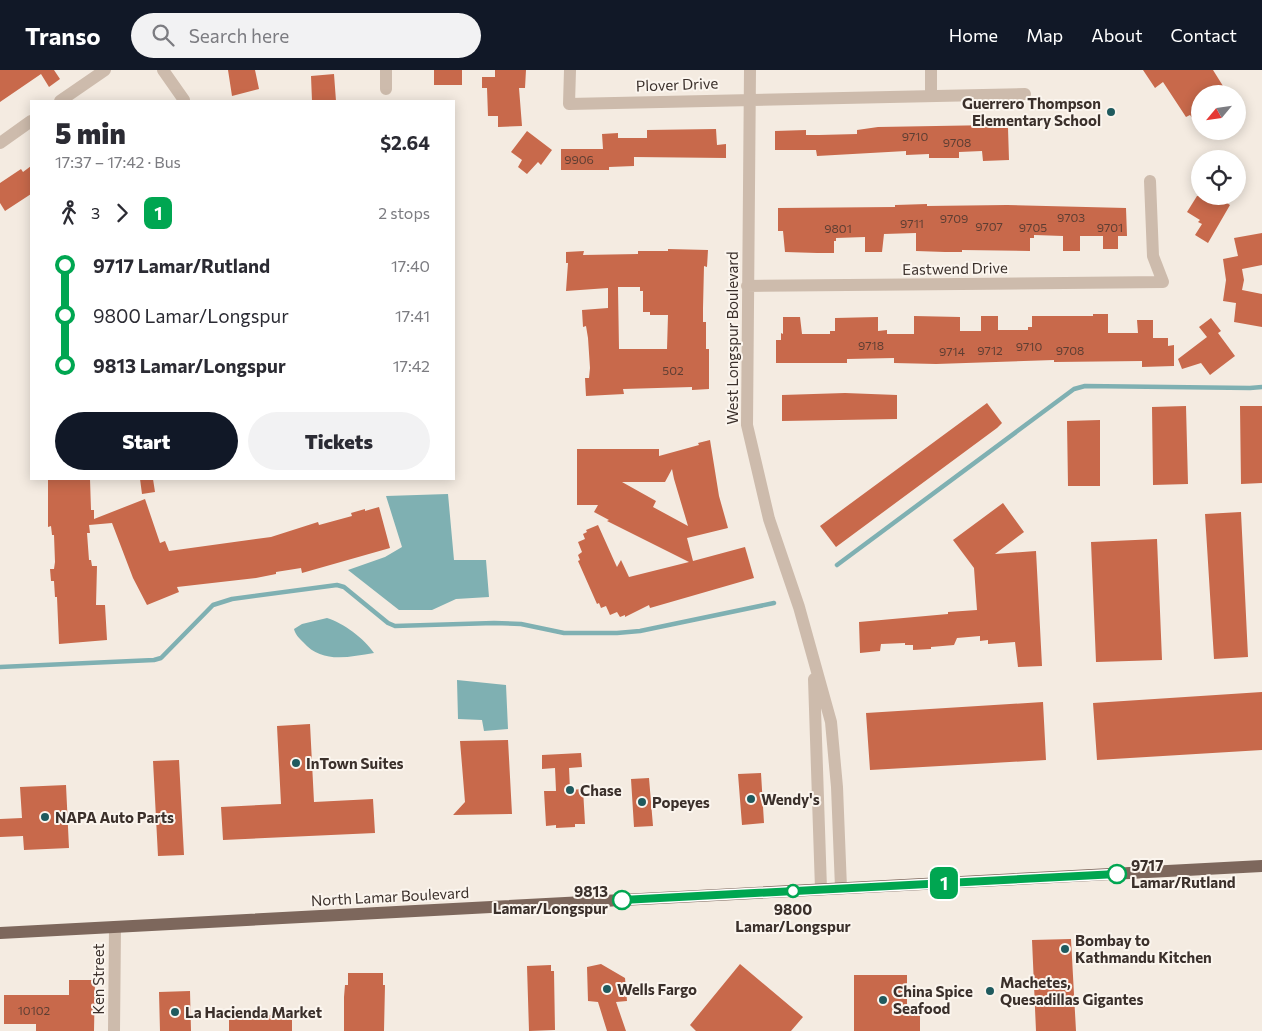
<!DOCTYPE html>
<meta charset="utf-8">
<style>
:root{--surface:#fff;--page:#f2f2f3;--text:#2b2b33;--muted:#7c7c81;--accent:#111827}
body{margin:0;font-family:Commissioner,sans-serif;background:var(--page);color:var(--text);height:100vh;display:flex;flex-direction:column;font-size:19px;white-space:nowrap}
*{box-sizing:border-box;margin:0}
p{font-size:16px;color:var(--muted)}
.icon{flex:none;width:28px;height:28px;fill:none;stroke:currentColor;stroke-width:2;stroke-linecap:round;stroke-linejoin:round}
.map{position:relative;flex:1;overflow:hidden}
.panel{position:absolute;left:30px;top:30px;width:425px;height:380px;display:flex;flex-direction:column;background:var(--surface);border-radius:0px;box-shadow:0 2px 12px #0003}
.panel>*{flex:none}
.badge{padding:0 10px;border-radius:8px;font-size:18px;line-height:32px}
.needle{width:32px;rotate:241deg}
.buttons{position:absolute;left:1191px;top:15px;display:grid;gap:10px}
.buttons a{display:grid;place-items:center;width:55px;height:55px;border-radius:50%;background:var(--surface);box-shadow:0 2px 12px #0003;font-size:25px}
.map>.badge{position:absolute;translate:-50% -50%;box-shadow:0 0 0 2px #fff}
.legs{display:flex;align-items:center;gap:8px;height:55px;padding:0 25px;font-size:16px}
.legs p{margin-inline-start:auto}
.overview{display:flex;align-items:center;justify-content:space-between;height:85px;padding:0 25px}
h1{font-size:28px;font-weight:800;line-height:38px}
.cta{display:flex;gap:10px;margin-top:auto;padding:10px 25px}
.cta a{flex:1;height:58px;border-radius:30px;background:var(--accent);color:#fff;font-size:20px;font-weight:800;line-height:58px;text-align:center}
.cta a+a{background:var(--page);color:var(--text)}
ul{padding:0 25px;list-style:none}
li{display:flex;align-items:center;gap:18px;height:50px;font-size:19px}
li i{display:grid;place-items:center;width:8px;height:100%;margin:0 6px;background:currentColor}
li i::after{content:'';width:12px;height:12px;margin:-6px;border:4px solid;border-radius:50%;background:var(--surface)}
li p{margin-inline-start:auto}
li:first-child i{background:linear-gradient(#0000 50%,currentColor 0)}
li:last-child i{background:linear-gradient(currentColor 50%,#0000 0)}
header{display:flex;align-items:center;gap:30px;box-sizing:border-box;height:70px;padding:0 25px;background:var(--accent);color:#fff}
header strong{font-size:24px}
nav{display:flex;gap:28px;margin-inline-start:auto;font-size:18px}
.search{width:350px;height:45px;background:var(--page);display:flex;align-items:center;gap:12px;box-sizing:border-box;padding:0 18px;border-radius:28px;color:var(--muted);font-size:19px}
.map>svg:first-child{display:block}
</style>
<header>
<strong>Transo</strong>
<div class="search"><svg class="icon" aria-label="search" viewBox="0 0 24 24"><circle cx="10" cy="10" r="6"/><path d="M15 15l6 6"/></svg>Search here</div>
<nav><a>Home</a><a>Map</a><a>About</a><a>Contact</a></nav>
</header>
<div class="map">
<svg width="1262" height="961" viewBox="0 0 1262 961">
<rect width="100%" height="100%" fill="#f4ebe1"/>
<!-- water -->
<path fill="#7fb0b2" d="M 448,424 L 454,490 L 486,490 L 489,527 L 456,529 L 432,540 L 399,540 L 348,500 L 385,487 L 402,477 L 386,426 Z
M 327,548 C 343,553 364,568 374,583 C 348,587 322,594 303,572 C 299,568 295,564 294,559 L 302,554 Z
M 457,610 L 506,615 L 508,659 L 484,661 L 482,650 L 458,649 Z"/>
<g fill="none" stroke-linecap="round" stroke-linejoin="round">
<!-- stream -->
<path stroke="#7fb0b2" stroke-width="4.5" d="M 837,495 L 1074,319 L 1085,316 L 1250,318 L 1262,317
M 0,597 L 154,590 L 161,588 L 213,535 L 232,529 L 337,515 L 344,517 L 388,553 L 395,556 L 494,553 L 521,554 L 564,563 L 617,563 L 640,561 L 774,533"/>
</g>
<!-- building -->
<path fill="#c8694b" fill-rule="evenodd" d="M 0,0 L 54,0 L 60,9 L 49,17 L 41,4 L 0,32 Z
M 228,0 L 255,0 L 259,19 L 232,26 Z
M 434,0 L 462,0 L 462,15 L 434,15 Z
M 495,0 L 526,0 L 525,18 L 519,18 L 522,56 L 498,57 L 498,46 L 488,46 L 487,18 L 482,18 L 482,7 L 495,7 Z
M 1143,0 L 1213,0 L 1228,24 L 1200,24 L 1200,59 L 1190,45 L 1186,47 L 1163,12 L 1155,18 Z
M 334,4 L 336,31 L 312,31 L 311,6 Z
M 994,55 L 994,58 L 1008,58 L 1009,90 L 983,91 L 982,81 L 959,82 L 959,88 L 929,88 L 929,84 L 906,85 L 906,81 L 817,86 L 816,80 L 775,80 L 775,61 L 806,60 L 806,65 L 819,65 L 857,64 L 857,60 L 878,57 Z
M 716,59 L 717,75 L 726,74 L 726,88 L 634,87 L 634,96 L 609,97 L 609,100 L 561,100 L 561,79 L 603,79 L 602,64 L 618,63 L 618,68 L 647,68 L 647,60 Z
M 527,61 L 552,80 L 541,95 L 538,92 L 527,104 L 518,97 L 522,90 L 511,82 Z
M 31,96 L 31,124 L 5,141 L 0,133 L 0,113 L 21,99 L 23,102 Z
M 1197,126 L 1216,126 L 1230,135 L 1208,173 L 1195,165 L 1202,154 L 1198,152 L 1200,150 L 1187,142 Z
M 927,134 L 927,136 L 1007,135 L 1126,138 L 1127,166 L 1118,166 L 1118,179 L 1103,179 L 1103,166 L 1080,166 L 1080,181 L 1063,181 L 1063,166 L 1034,165 L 1034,168 L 1030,168 L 1030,181 L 962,180 L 962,182 L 945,182 L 916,181 L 916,163 L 884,164 L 882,182 L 865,182 L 865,167 L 836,168 L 836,171 L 834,171 L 834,183 L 817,183 L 785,182 L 783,161 L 778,161 L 778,138 L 895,137 L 895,135 Z
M 1262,163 L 1262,195 L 1242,199 L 1244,210 L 1242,220 L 1262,224 L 1262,257 L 1234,252 L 1236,233 L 1223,231 L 1226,210 L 1223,189 L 1238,186 L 1234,168 Z
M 668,179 L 708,180 L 707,197 L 704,196 L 703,238 L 703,252 L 706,252 L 706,279 L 709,279 L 709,319 L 692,320 L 692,317 L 623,319 L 624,324 L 586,326 L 585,308 L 589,308 L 590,298 L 588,268 L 586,256 L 583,257 L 582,240 L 608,238 L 608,218 L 566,221 L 568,193 L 566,193 L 566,182 L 584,181 L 583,185 L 638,184 L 638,181 L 668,181 ZM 618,217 L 640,217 L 640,221 L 643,221 L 643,242 L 650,242 L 650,245 L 668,245 L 667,279 L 619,279 Z
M 1093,244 L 1108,244 L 1108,263 L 1138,263 L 1137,250 L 1153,250 L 1153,268 L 1168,268 L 1168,276 L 1174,275 L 1174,296 L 1142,297 L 1142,291 L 1054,292 L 1054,290 L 936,294 L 894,293 L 894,288 L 847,289 L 847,293 L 776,293 L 776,270 L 781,270 L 781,263 L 783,264 L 783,247 L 800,247 L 802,264 L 830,264 L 830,261 L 835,261 L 835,248 L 878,247 L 878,261 L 887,260 L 887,264 L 914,264 L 914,246 L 960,247 L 960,261 L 981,261 L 981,246 L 998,246 L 998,260 L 1028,260 L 1028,257 L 1032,257 L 1032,246 L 1093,246 Z
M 1211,248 L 1221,261 L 1218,263 L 1235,286 L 1210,305 L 1201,293 L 1182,299 L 1178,289 L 1207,267 L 1199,257 Z
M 845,323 L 897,325 L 897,349 L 782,351 L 782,325 Z
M 987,333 L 1002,353 L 997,358 L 836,477 L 820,456 Z
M 1186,336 L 1188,414 L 1153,415 L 1152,337 Z
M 1240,336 L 1262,336 L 1262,413 L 1241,414 Z
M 1100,350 L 1100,416 L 1068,416 L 1067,351 Z
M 710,370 L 719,426 L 728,458 L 687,468 L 693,491 L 745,477 L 754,508 L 650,538 L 649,535 L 625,547 L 625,545 L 620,547 L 617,542 L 610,545 L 606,536 L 601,538 L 599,533 L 597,534 L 578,491 L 580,490 L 578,485 L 582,482 L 578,472 L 585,469 L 583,464 L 587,462 L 586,460 L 598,455 L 616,495 L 617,497 L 621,490 L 629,507 L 689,492 L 607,451 L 609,450 L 594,442 L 598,435 L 577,435 L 577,379 L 659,379 L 659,386 L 699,375 L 698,373 ZM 672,399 L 674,409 L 688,456 L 653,437 L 656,431 L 622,412 L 665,412 Z
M 48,409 L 90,409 L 91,440 L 94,440 L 94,449 L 145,429 L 160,473 L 165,471 L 169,481 L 271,467 L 318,452 L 319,455 L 352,446 L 351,443 L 365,439 L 365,441 L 379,437 L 390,478 L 302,503 L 301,498 L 276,502 L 276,504 L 256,508 L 177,517 L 179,522 L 147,535 L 133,508 L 112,453 L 89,455 L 90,463 L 87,463 L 89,490 L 91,490 L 92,496 L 97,496 L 96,535 L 105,535 L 107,570 L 59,574 L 57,527 L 55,527 L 54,511 L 51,511 L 50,499 L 54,499 L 55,492 L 54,465 L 52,465 L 51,456 L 48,457 Z
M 140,409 L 153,409 L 155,422 L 142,424 Z
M 1003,433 L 1024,462 L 995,484 L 1036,481 L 1042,596 L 1018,597 L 1015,572 L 988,574 L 988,570 L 980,571 L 980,566 L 957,568 L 954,575 L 931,577 L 931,579 L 913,580 L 913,575 L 905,575 L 905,573 L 881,574 L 880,581 L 860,583 L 859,552 L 948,544 L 948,542 L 977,540 L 974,498 L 953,470 Z
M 1241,442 L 1248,587 L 1214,589 L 1205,444 Z
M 1157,469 L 1162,590 L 1096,592 L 1091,472 Z
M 1262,622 L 1262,680 L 1097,690 L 1093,633 Z
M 1043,632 L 1046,690 L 870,700 L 866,643 Z
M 310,654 L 314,732 L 373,729 L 375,763 L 223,770 L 221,737 L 281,734 L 277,656 Z
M 508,670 L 512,744 L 453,745 L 465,732 L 460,671 Z
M 581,683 L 582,697 L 569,698 L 570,720 L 583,719 L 585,754 L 575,754 L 575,757 L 556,758 L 556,755 L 546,756 L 544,721 L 556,721 L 555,698 L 542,699 L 542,685 Z
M 179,690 L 184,785 L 158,786 L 153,691 Z
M 761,703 L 764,753 L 742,755 L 738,704 Z
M 649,708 L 653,756 L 634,757 L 631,709 Z
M 66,715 L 69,778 L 24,780 L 23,766 L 0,767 L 0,749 L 22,748 L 20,717 Z
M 1071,869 L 1076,961 L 1036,961 L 1032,870 Z
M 601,894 L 625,908 L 627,931 L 616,932 L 626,961 L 607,961 L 598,932 L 588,931 L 587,897 Z
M 740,894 L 803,947 L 791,961 L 696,961 L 690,955 Z
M 551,895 L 551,901 L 554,901 L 555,960 L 529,961 L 527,896 Z
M 348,903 L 383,903 L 383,915 L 385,915 L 384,961 L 344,961 L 344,927 L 345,915 L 348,915 Z
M 854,905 L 907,905 L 907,941 L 920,941 L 920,961 L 854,961 Z
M 69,910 L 95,910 L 94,961 L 36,961 L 36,954 L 4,954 L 4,925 L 69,925 Z
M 190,921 L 191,961 L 160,961 L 159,922 Z
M 292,945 L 292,961 L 229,961 L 229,946 Z"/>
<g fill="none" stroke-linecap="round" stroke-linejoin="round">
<!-- street -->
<path stroke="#cdbbac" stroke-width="12" d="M 163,0 L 184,30
M 386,0 L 386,19
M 570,0 L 569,34 L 1025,24
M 750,0 L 747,355 L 769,449 L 799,537 L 831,652 L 837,717 L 841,818
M 931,25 L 931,0
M 60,31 L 105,0
M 0,73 L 31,51
M 747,216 L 1163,212 L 1153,186 L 1150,111
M 814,609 L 821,819
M 114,961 L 115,857"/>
<!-- primary -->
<path stroke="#7d675c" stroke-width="12" d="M 0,863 L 1262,796"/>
</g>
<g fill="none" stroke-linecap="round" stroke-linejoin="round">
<defs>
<path id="line-1" d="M 622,830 L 1117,804"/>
</defs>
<!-- line-1 casing -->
<use href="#line-1" stroke="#fff" stroke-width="11"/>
<!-- line-1 -->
<use href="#line-1" stroke="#00a651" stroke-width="8"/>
</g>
<!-- markers -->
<g fill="#1f5a5e" stroke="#fbf5ee" stroke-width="2">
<circle cx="1111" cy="42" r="5"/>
<circle cx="296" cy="693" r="5"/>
<circle cx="570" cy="720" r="5"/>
<circle cx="751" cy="729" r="5"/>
<circle cx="642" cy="732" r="5"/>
<circle cx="45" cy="747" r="5"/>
<circle cx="1065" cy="879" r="5"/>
<circle cx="607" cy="919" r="5"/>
<circle cx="990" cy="921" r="5"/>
<circle cx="883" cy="930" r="5"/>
<circle cx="175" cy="942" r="5"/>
</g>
<g fill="#fff" stroke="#00a651" stroke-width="2.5">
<circle cx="1117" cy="804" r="9"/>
<circle cx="793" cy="821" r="6"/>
<circle cx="622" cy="830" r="9"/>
</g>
<g text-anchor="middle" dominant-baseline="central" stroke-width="4" stroke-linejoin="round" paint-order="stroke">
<!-- number labels -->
<g font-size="12" fill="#5e3e33">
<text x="915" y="66">9710</text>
<text x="957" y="72">9708</text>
<text x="579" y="89">9906</text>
<text x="1071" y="147">9703</text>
<text x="954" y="148">9709</text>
<text x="912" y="153">9711</text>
<text x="989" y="156">9707</text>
<text x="1033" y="157">9705</text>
<text x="1110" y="157">9701</text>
<text x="838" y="158">9801</text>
<text x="871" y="275">9718</text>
<text x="1029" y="276">9710</text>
<text x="990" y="280">9712</text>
<text x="1070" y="280">9708</text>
<text x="952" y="281">9714</text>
<text x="673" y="300">502</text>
<text x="34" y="940">10102</text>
</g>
<!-- street labels -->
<g font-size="15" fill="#3b302b" stroke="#fbf5ee">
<text transform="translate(677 14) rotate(-2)">Plover Drive</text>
<text transform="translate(955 198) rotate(-1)">Eastwend Drive</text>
<text transform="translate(732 268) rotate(-90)">West Longspur Boulevard</text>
<text transform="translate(390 826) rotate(-3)">North Lamar Boulevard</text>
<text transform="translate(98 909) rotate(-90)">Ken Street</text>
</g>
<!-- poi labels -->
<g font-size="15" font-weight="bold" fill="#3b302b" stroke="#fbf5ee" text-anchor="start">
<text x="1101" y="33" text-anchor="end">Guerrero Thompson<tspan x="1101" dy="17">Elementary School</tspan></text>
<text x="306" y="693">InTown Suites</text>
<text x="580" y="720">Chase</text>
<text x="761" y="729">Wendy's</text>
<text x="652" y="732">Popeyes</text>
<text x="55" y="747">NAPA Auto Parts</text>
<text x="1075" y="870">Bombay to<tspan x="1075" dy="17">Kathmandu Kitchen</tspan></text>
<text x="1000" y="912">Machetes,<tspan x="1000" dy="17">Quesadillas Gigantes</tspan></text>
<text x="617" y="919">Wells Fargo</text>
<text x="893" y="921">China Spice<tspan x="893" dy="17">Seafood</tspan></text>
<text x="185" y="942">La Hacienda Market</text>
</g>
<!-- stop labels -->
<g font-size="15" font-weight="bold" fill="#3b302b" stroke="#fbf5ee" text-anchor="start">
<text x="1131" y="795">9717<tspan x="1131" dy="17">Lamar/Rutland</tspan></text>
<text x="608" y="821" text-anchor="end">9813<tspan x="608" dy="17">Lamar/Longspur</tspan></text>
<text x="793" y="839" text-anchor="middle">9800<tspan x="793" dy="17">Lamar/Longspur</tspan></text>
</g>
</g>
</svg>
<div class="buttons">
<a><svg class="needle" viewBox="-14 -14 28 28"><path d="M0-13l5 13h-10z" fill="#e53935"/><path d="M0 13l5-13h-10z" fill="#7c7c81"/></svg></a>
<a><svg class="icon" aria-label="locate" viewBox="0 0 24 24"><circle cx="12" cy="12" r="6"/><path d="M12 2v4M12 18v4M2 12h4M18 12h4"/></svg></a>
</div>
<b class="badge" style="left:944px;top:813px;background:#00a651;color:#fff">1</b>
<section class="panel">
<div class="overview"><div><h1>5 min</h1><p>17:37 – 17:42 · Bus</p></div><b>$2.64</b></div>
<div class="legs"><svg class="icon" aria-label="walk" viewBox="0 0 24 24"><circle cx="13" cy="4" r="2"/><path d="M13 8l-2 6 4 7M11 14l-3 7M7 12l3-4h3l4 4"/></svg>3<svg class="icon" aria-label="forward" viewBox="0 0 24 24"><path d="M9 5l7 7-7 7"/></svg><b class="badge" style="background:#00a651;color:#fff">1</b><p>2 stops</p></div>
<ul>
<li><i style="color:#00a651"></i><b>9717 Lamar/Rutland</b><p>17:40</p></li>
<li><i style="color:#00a651"></i><span>9800 Lamar/Longspur</span><p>17:41</p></li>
<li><i style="color:#00a651"></i><b>9813 Lamar/Longspur</b><p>17:42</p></li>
</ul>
<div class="cta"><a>Start</a><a>Tickets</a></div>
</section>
</div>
